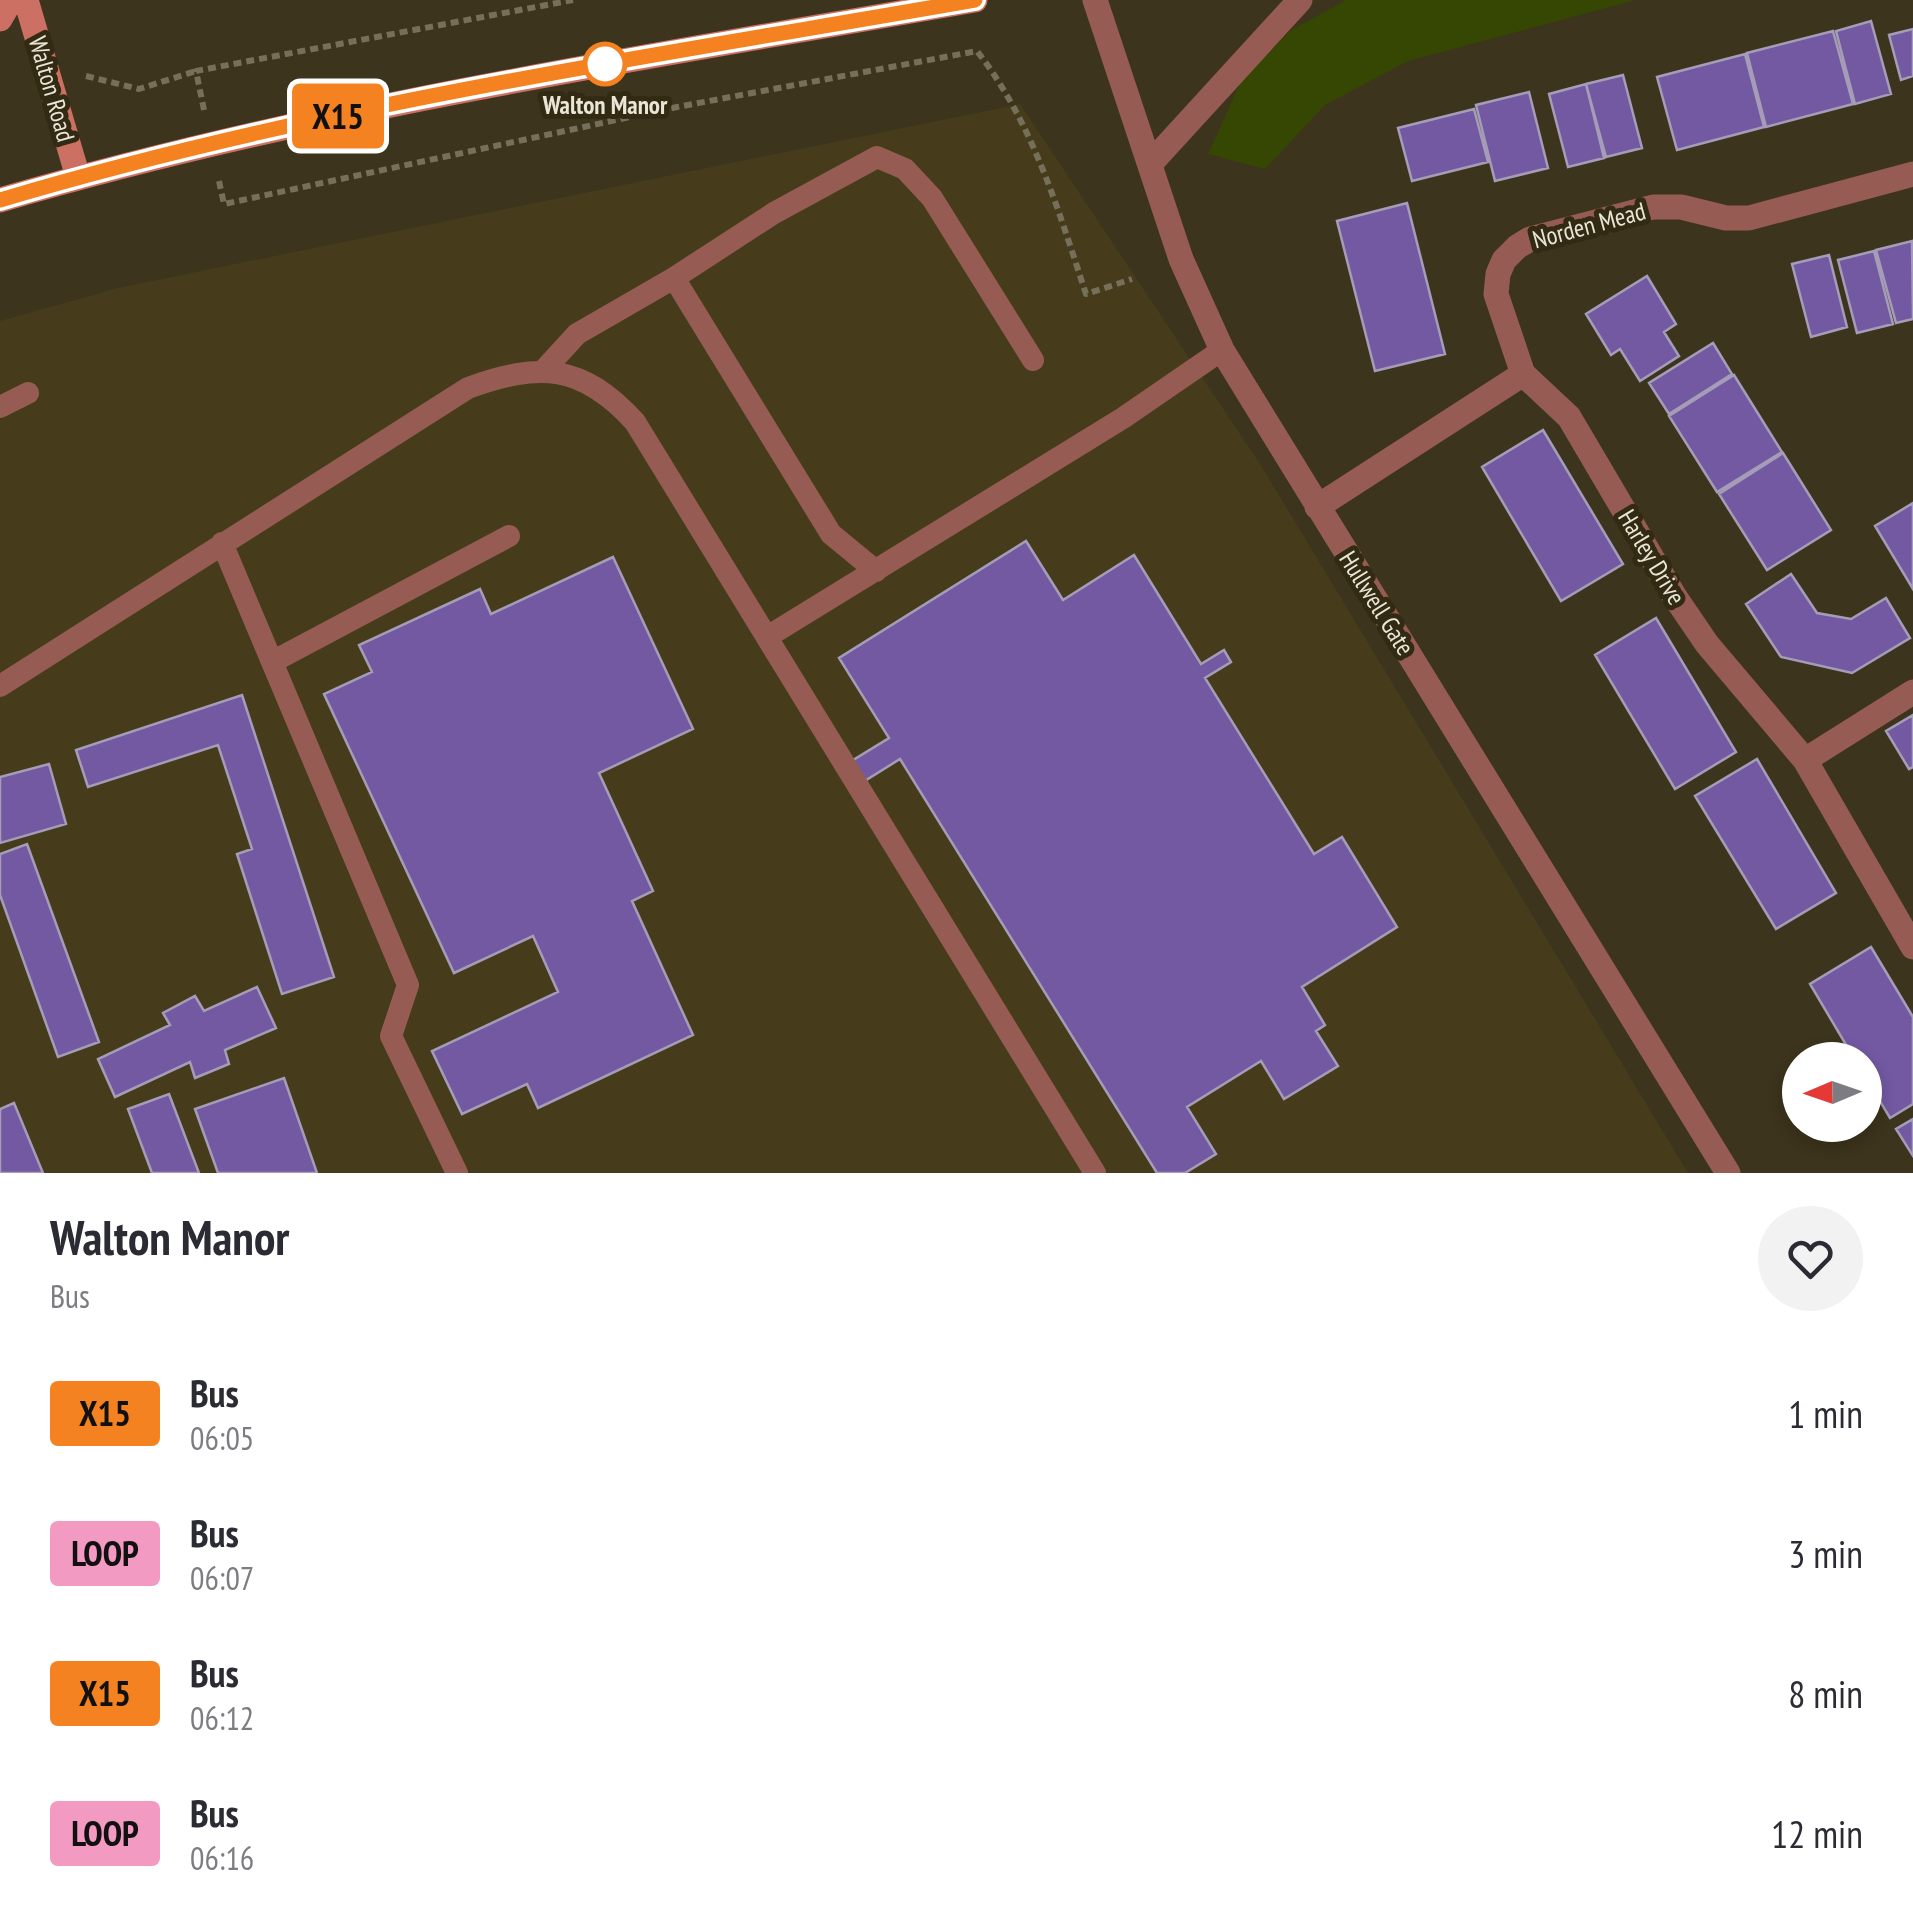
<!DOCTYPE html>
<style>
:root{--surface:#fff;--page:#f2f2f3;--text:#2b2b33;--muted:#7c7c81}
body{margin:0;font-family:"PT Sans Narrow",sans-serif;background:var(--page);color:var(--text);height:100vh;display:flex;flex-direction:column;font-size:38px;white-space:nowrap}
*{box-sizing:border-box;margin:0}
p{font-size:32px;color:var(--muted)}
.icon{flex:none;width:55px;height:55px;fill:none;stroke:currentColor;stroke-width:2;stroke-linecap:round;stroke-linejoin:round}
.map{position:relative;height:1173px;overflow:hidden}
.details{display:flex;flex-direction:column;background:var(--surface);flex:1}
.details>*{flex:none}
.badge{padding:0 20px;border-radius:8px;font-size:35px;line-height:65px}
.needle{width:65px;rotate:268deg}
.controls{position:absolute;left:1782px;top:1042px;display:grid;gap:20px}
.controls a{display:grid;place-items:center;width:100px;height:100px;border-radius:50%;background:var(--surface);box-shadow:0 5px 15px #0003;font-size:50px}
.map>.badge{position:absolute;translate:-50% -50%;box-shadow:0 0 0 5px #fff}
.round{display:grid;place-items:center;flex:none;width:105px;height:105px;border-radius:52px;background:var(--page)}
.head{display:flex;align-items:center;justify-content:space-between;height:170px;padding:0 50px}
h1{font-size:48px;font-weight:700;line-height:75px}
ul{padding:0;list-style:none}
li{display:flex;align-items:center;gap:30px;height:140px;padding:0 50px}
li div{flex:1}
li b{display:block;font-size:38px}
li em{font-style:normal}
li .badge{min-width:110px;font-weight:700;text-align:center}
.map>svg:first-child{display:block}
</style>
<div class="map">
<svg width="1913" height="1173" viewBox="0 0 1913 1173">
<rect width="100%" height="100%" fill="#3c341c"/>
<!-- built -->
<path fill="#463c1c" d="M 1020,104 L 1262,467 L 1688,1173 L 0,1173 L 0,321 L 118,288 Z"/>
<!-- green -->
<path fill="#354703" d="M 1346,0 L 1636,0 L 1408,61 L 1325,105 L 1265,169 L 1208,154 L 1240,83 L 1290,31 Z"/>
<!-- building -->
<path fill="#7359a2" stroke="#a59db8" stroke-width="2.5" d="M 1871,21 L 1891,94 L 1855,104 L 1836,31 Z
M 1913,29 L 1913,76 L 1901,80 L 1889,35 Z
M 1833,31 L 1853,104 L 1766,127 L 1747,53 Z
M 1745,54 L 1764,127 L 1677,150 L 1657,77 Z
M 1623,75 L 1642,148 L 1606,157 L 1586,84 Z
M 1586,84 L 1604,158 L 1568,167 L 1549,94 Z
M 1529,92 L 1548,168 L 1495,181 L 1476,105 Z
M 1474,109 L 1488,162 L 1412,181 L 1398,128 Z
M 1407,203 L 1445,354 L 1375,371 L 1337,221 Z
M 1912,241 L 1913,319 L 1896,323 L 1876,250 Z
M 1874,251 L 1893,324 L 1857,333 L 1838,260 Z
M 1829,255 L 1847,327 L 1811,337 L 1792,264 Z
M 1647,276 L 1676,324 L 1664,332 L 1679,356 L 1640,381 L 1620,349 L 1611,355 L 1586,314 Z
M 1713,343 L 1732,374 L 1669,414 L 1649,383 Z
M 1734,375 L 1782,452 L 1717,492 L 1669,416 Z
M 1543,430 L 1623,564 L 1561,601 L 1482,467 Z
M 1783,453 L 1831,530 L 1767,570 L 1719,494 Z
M 1913,503 L 1913,589 L 1875,526 Z
M 1026,541 L 1063,600 L 1134,555 L 1201,664 L 1224,650 L 1231,662 L 1205,678 L 1314,854 L 1342,837 L 1397,927 L 1302,987 L 1325,1025 L 1316,1031 L 1338,1066 L 1284,1099 L 1261,1061 L 1187,1107 L 1216,1154 L 1185,1173 L 1157,1173 L 900,759 L 863,782 L 850,762 L 889,738 L 839,658 Z
M 613,557 L 693,729 L 599,773 L 653,891 L 632,901 L 693,1035 L 538,1108 L 527,1084 L 462,1114 L 432,1051 L 558,992 L 533,936 L 454,973 L 324,694 L 372,672 L 359,645 L 480,589 L 491,614 Z
M 1791,574 L 1817,613 L 1851,619 L 1886,598 L 1910,638 L 1852,673 L 1781,657 L 1746,604 Z
M 1656,618 L 1736,752 L 1675,789 L 1595,655 Z
M 242,695 L 334,977 L 282,994 L 237,854 L 252,849 L 218,745 L 88,787 L 76,750 Z
M 1913,715 L 1913,767 L 1909,769 L 1886,731 Z
M 1757,759 L 1836,893 L 1776,929 L 1695,796 Z
M 49,764 L 66,824 L 0,843 L 0,777 Z
M 27,844 L 99,1042 L 58,1057 L 0,895 L 0,854 Z
M 1871,947 L 1913,1017 L 1913,1104 L 1890,1118 L 1865,1076 L 1865,1060 L 1855,1060 L 1810,984 Z
M 257,987 L 276,1028 L 225,1050 L 229,1064 L 195,1078 L 190,1062 L 115,1097 L 98,1059 L 170,1025 L 163,1013 L 195,996 L 204,1011 Z
M 284,1078 L 317,1173 L 218,1173 L 195,1109 Z
M 169,1094 L 199,1173 L 152,1173 L 128,1109 Z
M 14,1103 L 43,1173 L 0,1173 L 0,1109 Z
M 1913,1119 L 1913,1156 L 1896,1129 Z"/>
<g fill="none" stroke-linecap="round" stroke-linejoin="round">
<!-- path -->
<path stroke="#76705b" stroke-width="6" stroke-dasharray="8 5" stroke-linecap="butt" d="M 86,76 L 139,89 L 196,71
M 204,110 L 196,71 L 573,0
M 219,181 L 224,204 L 677,107 L 977,51 C 1033,123 1058,209 1086,294 L 1132,279"/>
<!-- lane -->
<path stroke="#965c53" stroke-width="22" d="M 674,278 L 831,534 L 876,571
M 544,370 L 577,334 L 674,278 L 774,213 L 877,157 L 905,169 L 932,198 L 1033,360
M 0,407 L 28,393
M 222,543 L 408,985 L 391,1036 L 457,1173
M 767,637 L 1123,418 L 1222,350
M 272,662 L 509,536
M 0,686 L 468,388 C 540,362 582,364 635,422 L 1095,1173"/>
<!-- street -->
<path stroke="#965c53" stroke-width="25" d="M 1095,0 L 1181,259 L 1222,350 L 1728,1173
M 1150,164 L 1300,0
M 1523,374 L 1496,294 L 1498,274 L 1504,260 L 1517,247 L 1530,239 L 1653,207 L 1681,207 L 1726,218 L 1749,218 L 1913,174
M 1317,507 L 1523,374 L 1569,417 L 1675,597 L 1707,644 L 1805,760 L 1913,947
M 1805,760 L 1913,692"/>
<!-- secondary -->
<path stroke="#cc7063" stroke-width="25" d="M 26,0 L 78,177
M 0,19 L 11,0
M 0,200 C 318,107 648,57 975,0"/>
</g>
<g fill="none" stroke-linecap="round" stroke-linejoin="round">
<defs>
<path id="line" d="M 0,200 C 318,105 649,57 975,0"/>
</defs>
<!-- line casing -->
<use href="#line" stroke="#fff" stroke-width="22"/>
<!-- line -->
<use href="#line" stroke="#f58220" stroke-width="15"/>
</g>
<!-- markers -->
<circle fill="#fff" stroke="#f58220" stroke-width="5" cx="605" cy="64" r="20"/>
<g text-anchor="middle" dominant-baseline="central" stroke-width="10" stroke-linejoin="round" paint-order="stroke">
<!-- street labels -->
<g font-size="25" fill="#eae6d7" stroke="#322a12">
<text transform="translate(52 89) rotate(74)">Walton Road</text>
<text transform="translate(1589 225) rotate(-15)">Norden Mead</text>
<text transform="translate(1652 557) rotate(59)">Harley Drive</text>
<text transform="translate(1377 603) rotate(58)">Hullwell Gate</text>
</g>
<!-- stop labels -->
<g font-size="25" font-weight="bold" fill="#eae6d7" stroke="#322a12">
<text x="605" y="105">Walton Manor</text>
</g>
</g>
</svg>
<div class="controls">
<a><svg class="needle" viewBox="-14 -14 28 28"><path d="M0-13l5 13h-10z" fill="#e53935"/><path d="M0 13l5-13h-10z" fill="#7c7c81"/></svg></a>
</div>
<b class="badge" style="left:338px;top:116px;background:#f58220;color:#111">X15</b>
</div>
<section class="details">
<div class="head"><div><h1>Walton Manor</h1><p>Bus</p></div><a class="round"><svg class="icon" aria-label="heart" viewBox="0 0 24 24"><path d="M12 20l-8-8c-3-5 5-10 8-4 3-6 11-1 8 4z"/></svg></a></div>
<ul>
<li><span class="badge" style="background:#f58220;color:#111">X15</span><div><b>Bus</b><p>06:05</p></div><em>1 min</em></li>
<li><span class="badge" style="background:#f29ac2;color:#111">LOOP</span><div><b>Bus</b><p>06:07</p></div><em>3 min</em></li>
<li><span class="badge" style="background:#f58220;color:#111">X15</span><div><b>Bus</b><p>06:12</p></div><em>8 min</em></li>
<li><span class="badge" style="background:#f29ac2;color:#111">LOOP</span><div><b>Bus</b><p>06:16</p></div><em>12 min</em></li>
</ul>
</section>
